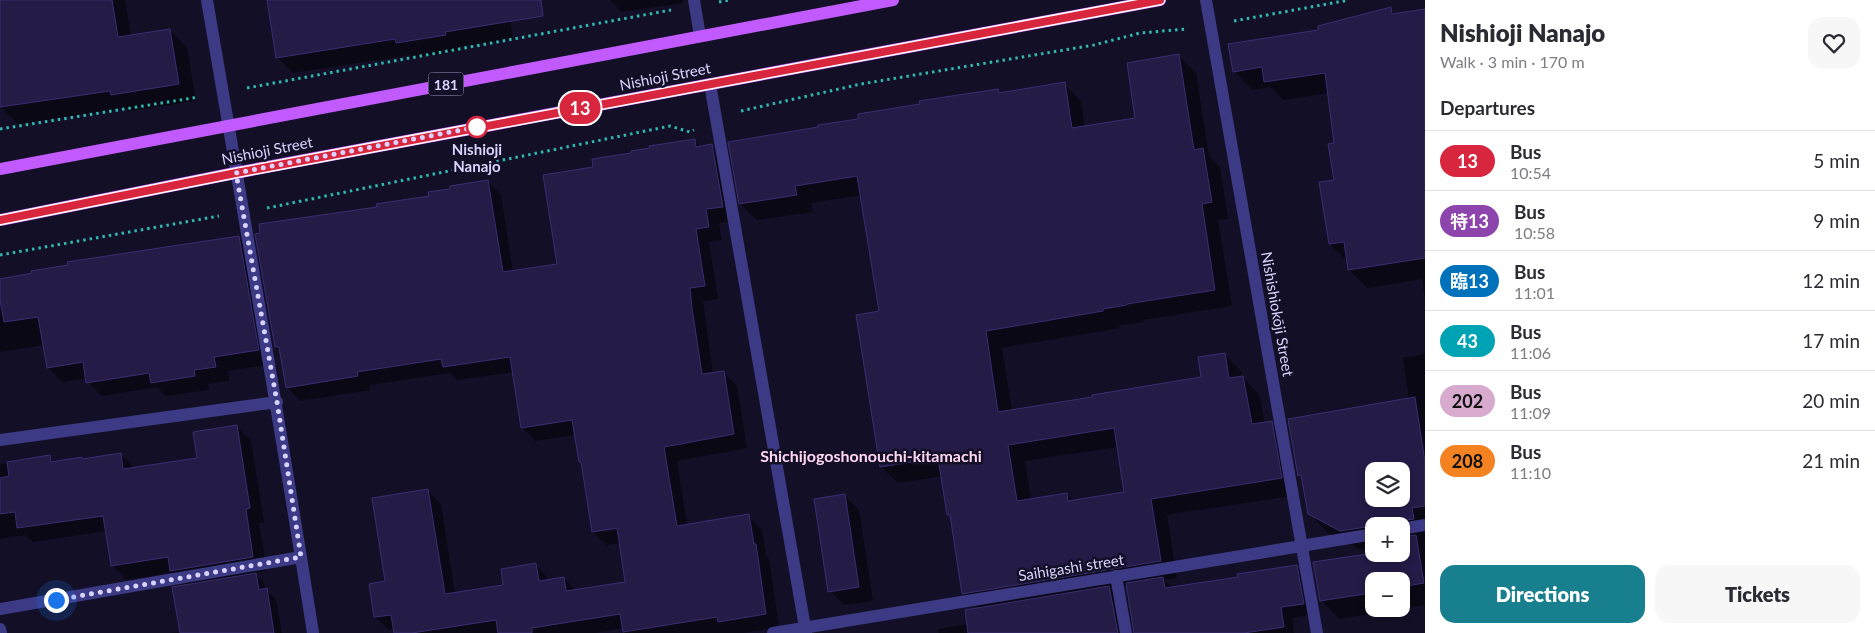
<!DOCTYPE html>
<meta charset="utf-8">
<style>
:root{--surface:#fff;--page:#f7f7f7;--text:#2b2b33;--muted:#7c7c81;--line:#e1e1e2;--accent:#187f8f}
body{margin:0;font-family:Lato,"Noto Sans JP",sans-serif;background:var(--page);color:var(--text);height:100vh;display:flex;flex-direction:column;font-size:19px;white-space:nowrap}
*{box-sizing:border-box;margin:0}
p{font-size:16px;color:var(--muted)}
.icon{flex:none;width:28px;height:28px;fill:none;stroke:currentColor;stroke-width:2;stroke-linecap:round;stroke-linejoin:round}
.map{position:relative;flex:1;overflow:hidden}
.side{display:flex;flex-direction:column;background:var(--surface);width:450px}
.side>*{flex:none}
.badge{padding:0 10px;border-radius:16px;font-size:18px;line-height:32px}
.controls{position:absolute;left:1365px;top:462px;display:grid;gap:10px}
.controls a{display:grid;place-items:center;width:45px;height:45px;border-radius:10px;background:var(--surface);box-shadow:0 2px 8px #0003;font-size:25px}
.you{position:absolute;width:25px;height:25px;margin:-12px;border:4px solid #fff;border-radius:50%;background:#1a73e8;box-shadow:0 0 0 8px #1a73e833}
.map>.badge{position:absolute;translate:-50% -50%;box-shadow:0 0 0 2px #fff}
h2{padding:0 15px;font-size:19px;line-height:45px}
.round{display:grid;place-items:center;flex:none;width:52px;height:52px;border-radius:15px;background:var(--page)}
.head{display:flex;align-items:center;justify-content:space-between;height:85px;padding:0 15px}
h1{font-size:24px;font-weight:800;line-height:38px}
.action{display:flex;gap:10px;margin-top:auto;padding:10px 15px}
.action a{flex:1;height:58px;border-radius:15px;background:var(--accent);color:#fff;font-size:20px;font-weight:800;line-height:58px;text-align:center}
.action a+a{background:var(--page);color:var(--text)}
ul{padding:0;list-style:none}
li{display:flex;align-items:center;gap:15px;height:60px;padding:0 15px;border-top:1px solid var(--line)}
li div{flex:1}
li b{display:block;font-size:19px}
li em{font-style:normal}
li .badge{min-width:55px;font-weight:700;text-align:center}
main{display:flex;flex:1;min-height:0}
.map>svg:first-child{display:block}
</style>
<main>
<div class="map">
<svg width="1425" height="633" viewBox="0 0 1425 633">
<rect width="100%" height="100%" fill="#130f26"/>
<!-- shadow -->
<path fill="#0007" fill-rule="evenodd" d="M 0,0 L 125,0 L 131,36 L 170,30 L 187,48 L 196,101 L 129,111 L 126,108 L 18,124 L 1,107 L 0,100 Z
M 268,0 L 507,0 L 513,39 L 460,47 L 461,50 L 413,58 L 410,55 L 293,73 L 278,58 Z
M 610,0 L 683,0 L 683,3 L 622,12 Z
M 1390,9 L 1396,15 L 1425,10 L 1425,299 L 1422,279 L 1368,288 L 1349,270 L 1348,262 L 1330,244 L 1335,181 L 1335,144 L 1328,93 L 1284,100 L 1270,87 L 1252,90 L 1234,71 L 1320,31 Z
M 1179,56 L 1196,73 L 1209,156 L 1220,167 L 1228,219 L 1218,220 L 1232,306 L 1143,320 L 1144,322 L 1119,325 L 1120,328 L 1002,348 L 1012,411 L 1203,378 L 1224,354 L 1241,371 L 1242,377 L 1259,394 L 1265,424 L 1271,423 L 1288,440 L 1298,495 L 1167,515 L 1177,578 L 1164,580 L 1173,588 L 1296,566 L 1307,577 L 1314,614 L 1292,618 L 1294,633 L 1135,633 L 1127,586 L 1110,588 L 1120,598 L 1126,633 L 939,633 L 938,629 L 968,624 L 979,609 L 963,593 L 951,518 L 949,515 L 943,476 L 898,483 L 881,467 L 880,312 L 862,195 L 811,203 L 813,212 L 757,220 L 740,204 L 860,120 L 998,90 L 1002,94 L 1064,84 L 1081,101 L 1085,128 L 1137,119 ZM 1118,447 L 1126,493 L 1074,501 L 1067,494 L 1031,500 L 1025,461 Z
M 694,140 L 701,147 L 712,146 L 725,159 L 736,220 L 719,223 L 722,240 L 709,242 L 718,299 L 703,301 L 713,374 L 723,372 L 737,386 L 747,448 L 677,461 L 687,525 L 748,516 L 762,529 L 766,556 L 769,559 L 779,627 L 743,633 L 624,633 L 623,628 L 595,633 L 395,633 L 394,629 L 389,630 L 375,617 L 387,582 L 427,490 L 441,504 L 455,594 L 505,586 L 536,565 L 550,581 L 564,578 L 576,591 L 627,583 L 621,543 L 607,545 L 593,532 L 583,465 L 580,462 L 575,435 L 535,441 L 522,427 L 513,372 L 457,380 L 450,373 L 370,385 L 370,390 L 300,401 L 287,387 L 281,352 L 276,347 L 378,208 L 430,197 L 488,182 L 501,195 L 513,272 L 559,265 L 595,168 L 633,154 ZM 623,526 L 623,529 L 603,532 L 603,529 Z
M 239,238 L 253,252 L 272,364 L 228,371 L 229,381 L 208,384 L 209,390 L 166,396 L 157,387 L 102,396 L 88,382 L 87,378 L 62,382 L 48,368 L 44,345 L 0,352 L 0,280 Z
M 1425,354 L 1425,605 L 1401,609 L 1401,581 L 1374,581 L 1374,609 L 1401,609 L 1339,619 L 1321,600 L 1375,554 L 1401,554 L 1401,526 L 1374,526 L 1374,552 L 1369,547 L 1360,549 L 1327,532 L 1309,513 L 1303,480 L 1299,475 L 1409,399 L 1403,358 ZM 1374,471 L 1401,471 L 1401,499 L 1374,499 Z
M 237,427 L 251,441 L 264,522 L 259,523 L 267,571 L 254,573 L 265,584 L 266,590 L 276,599 L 282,633 L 170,633 L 181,632 L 187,586 L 173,572 L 126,580 L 112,565 L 106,531 L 33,542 L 25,535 L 0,539 L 0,464 L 50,457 L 55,462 L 83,460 L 120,454 L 135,469 L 199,459 Z
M 844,495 L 859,510 L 873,601 L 844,605 L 830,591 Z"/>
<!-- building -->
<path fill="#241b47" stroke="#3b2d73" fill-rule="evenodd" d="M 0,0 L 112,0 L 118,37 L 170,29 L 179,84 L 111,95 L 110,91 L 0,107 Z
M 267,0 L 541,0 L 543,16 L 445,32 L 446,35 L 396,43 L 395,39 L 276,58 Z
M 1391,7 L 1392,14 L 1425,9 L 1425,258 L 1348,270 L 1344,242 L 1329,244 L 1319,182 L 1334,180 L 1328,144 L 1334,143 L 1325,73 L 1264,82 L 1262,67 L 1233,72 L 1228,44 L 1318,30 L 1318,26 Z
M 1179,54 L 1194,150 L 1203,148 L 1212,202 L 1202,204 L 1215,290 L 1127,304 L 1127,305 L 1103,309 L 1103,311 L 986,331 L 998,412 L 1092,397 L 1092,395 L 1201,377 L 1198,357 L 1225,353 L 1229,378 L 1243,376 L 1252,424 L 1272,421 L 1282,478 L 1151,499 L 1161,561 L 962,594 L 950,515 L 947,515 L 938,458 L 880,467 L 856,315 L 879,311 L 857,176 L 795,186 L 797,195 L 739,204 L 728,142 L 818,127 L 818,125 L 858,119 L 858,114 L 920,104 L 919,101 L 998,89 L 999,93 L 1065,82 L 1072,128 L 1135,118 L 1127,63 ZM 1114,428 L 1124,492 L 1068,501 L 1067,493 L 1017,501 L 1008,445 Z
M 695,139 L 696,147 L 712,144 L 723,207 L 706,209 L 709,227 L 696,229 L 705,286 L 690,288 L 692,308 L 702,374 L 724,371 L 734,434 L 664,447 L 677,526 L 749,514 L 754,544 L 756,544 L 766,614 L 718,622 L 717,617 L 623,632 L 620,614 L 532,628 L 532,633 L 498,633 L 496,620 L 412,633 L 394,633 L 391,615 L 374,617 L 369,584 L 385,581 L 372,498 L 428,489 L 445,594 L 503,585 L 501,569 L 536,563 L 539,581 L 564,577 L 566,591 L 625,582 L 617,528 L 592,532 L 581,462 L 579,462 L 572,420 L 521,428 L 510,357 L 443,367 L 441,359 L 357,372 L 358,376 L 286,388 L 279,347 L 275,347 L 255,234 L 260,233 L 259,224 L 377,207 L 376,204 L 429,196 L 428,192 L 450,189 L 450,186 L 488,180 L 503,272 L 557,264 L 543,175 L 593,167 L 592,159 L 631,153 L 631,151 L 650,148 L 649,146 Z
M 239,236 L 259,350 L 214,357 L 216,367 L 194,370 L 195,376 L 151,383 L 149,373 L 86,383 L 83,362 L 47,368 L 38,317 L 4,322 L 0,300 L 0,279 L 32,273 L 31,271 L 68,265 L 67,262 Z
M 1415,397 L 1425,462 L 1425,506 L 1412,508 L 1414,519 L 1399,521 L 1393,526 L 1373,526 L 1340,531 L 1308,514 L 1301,475 L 1298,476 L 1288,419 ZM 1374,471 L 1401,471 L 1401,499 L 1374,499 Z
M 237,425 L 250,508 L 246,509 L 253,557 L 170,571 L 168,557 L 111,566 L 103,516 L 17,528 L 15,512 L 0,514 L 0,478 L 9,476 L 7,462 L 50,455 L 51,462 L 82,457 L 82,459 L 121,453 L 123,469 L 197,458 L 193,432 Z
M 845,494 L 859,587 L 828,592 L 814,499 Z
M 1416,535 L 1424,583 L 1401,587 L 1401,581 L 1374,581 L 1374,591 L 1371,593 L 1320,601 L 1313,562 L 1374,553 L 1401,554 L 1401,537 Z
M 1297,565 L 1304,604 L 1281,607 L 1284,627 L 1244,633 L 1134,633 L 1126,583 L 1163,577 L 1165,588 L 1238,577 L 1237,574 Z
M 256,573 L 259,590 L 267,588 L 274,633 L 180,633 L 172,587 Z
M 1109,586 L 1118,633 L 968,633 L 965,610 Z"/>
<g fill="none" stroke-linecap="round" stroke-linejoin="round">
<!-- path -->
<path stroke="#2fb8b0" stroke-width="3" stroke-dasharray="2.5 4" stroke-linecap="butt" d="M 719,2 L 729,0
M 1234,21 L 1349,0
M 247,88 L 671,10
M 741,111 L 861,84 L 1094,45 L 1140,33 L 1186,29
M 0,129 L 199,97
M 267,208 L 670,126 L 690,132 L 694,130
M 0,255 L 219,216"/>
<!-- minor -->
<path stroke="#3d3a85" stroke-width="12" d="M 207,0 C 243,211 280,422 313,633
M 694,0 L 700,36
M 1206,0 L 1317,633
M 710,84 L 806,633
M 0,440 L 277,402
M 1401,529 L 1425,525
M 1116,576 L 1126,633
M 0,609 L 301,557
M 0,629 L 1,633
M 773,633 L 1374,534"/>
<!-- major -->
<path stroke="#c25bff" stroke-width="12" d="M 0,169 L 893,0
M 0,220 L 235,173 L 1160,0"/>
</g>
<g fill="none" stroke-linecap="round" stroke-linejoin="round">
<defs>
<path id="line" d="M 0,220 L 236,173 L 1160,0"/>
</defs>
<!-- line casing -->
<use href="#line" stroke="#fff" stroke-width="11"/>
<!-- line -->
<use href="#line" stroke="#d7263d" stroke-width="8"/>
<!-- walk -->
<path stroke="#d9d4ff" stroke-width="5" stroke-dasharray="0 9" d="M 56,600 L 301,557 L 277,402 L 236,173 L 482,126 L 477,127"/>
</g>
<!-- markers -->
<circle fill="#fff" stroke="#d7263d" stroke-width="2.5" cx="477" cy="127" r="10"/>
<g text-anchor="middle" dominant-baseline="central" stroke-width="5" stroke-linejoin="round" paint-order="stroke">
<!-- shield labels -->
<rect fill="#130f26" stroke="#9e99be" stroke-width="1" x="428.5" y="72.5" width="35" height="23" rx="4"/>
<g font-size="14" font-weight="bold" fill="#d9d4ff">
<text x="446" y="84">181</text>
</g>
<!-- street labels -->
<g font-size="15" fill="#d9d4ff" stroke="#130f26">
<text transform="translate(665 76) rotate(-11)">Nishioji Street</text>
<text transform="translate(267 150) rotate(-11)">Nishioji Street</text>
<text transform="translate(1278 314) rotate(80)">Nishishiokōji Street</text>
<text transform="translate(1071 567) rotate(-9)">Saihigashi street</text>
</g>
<!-- stop labels -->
<g font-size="15" font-weight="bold" fill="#d9d4ff" stroke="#130f26">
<text x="477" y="149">Nishioji<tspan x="477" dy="17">Nanajo</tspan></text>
</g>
<!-- neighbourhood labels -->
<g font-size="16" font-weight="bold" fill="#ffd6f0" stroke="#130f26">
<text x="871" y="455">Shichijogoshonouchi-kitamachi</text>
</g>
</g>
</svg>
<div class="controls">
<a><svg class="icon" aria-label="layers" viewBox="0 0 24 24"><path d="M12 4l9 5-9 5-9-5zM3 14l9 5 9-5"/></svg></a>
<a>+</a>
<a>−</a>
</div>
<div class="you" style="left:56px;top:600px"></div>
<b class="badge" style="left:580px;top:108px;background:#d7263d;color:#fff">13</b>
</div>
<section class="side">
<div class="head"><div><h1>Nishioji Nanajo</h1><p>Walk · 3 min · 170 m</p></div><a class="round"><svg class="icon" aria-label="heart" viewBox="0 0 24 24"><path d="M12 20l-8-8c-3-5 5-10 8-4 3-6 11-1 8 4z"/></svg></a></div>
<h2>Departures</h2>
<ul>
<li><span class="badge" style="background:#d7263d;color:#fff">13</span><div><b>Bus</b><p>10:54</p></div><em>5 min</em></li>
<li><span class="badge" style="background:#8e44ad;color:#fff">特13</span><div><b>Bus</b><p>10:58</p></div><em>9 min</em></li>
<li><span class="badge" style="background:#0072bc;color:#fff">臨13</span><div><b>Bus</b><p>11:01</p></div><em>12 min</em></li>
<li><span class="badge" style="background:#00a3b4;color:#fff">43</span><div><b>Bus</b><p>11:06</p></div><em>17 min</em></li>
<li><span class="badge" style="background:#d8abce;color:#111">202</span><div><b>Bus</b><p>11:09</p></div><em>20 min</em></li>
<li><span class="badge" style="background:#f58220;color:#111">208</span><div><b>Bus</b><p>11:10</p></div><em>21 min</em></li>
</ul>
<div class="action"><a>Directions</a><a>Tickets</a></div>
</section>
</main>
